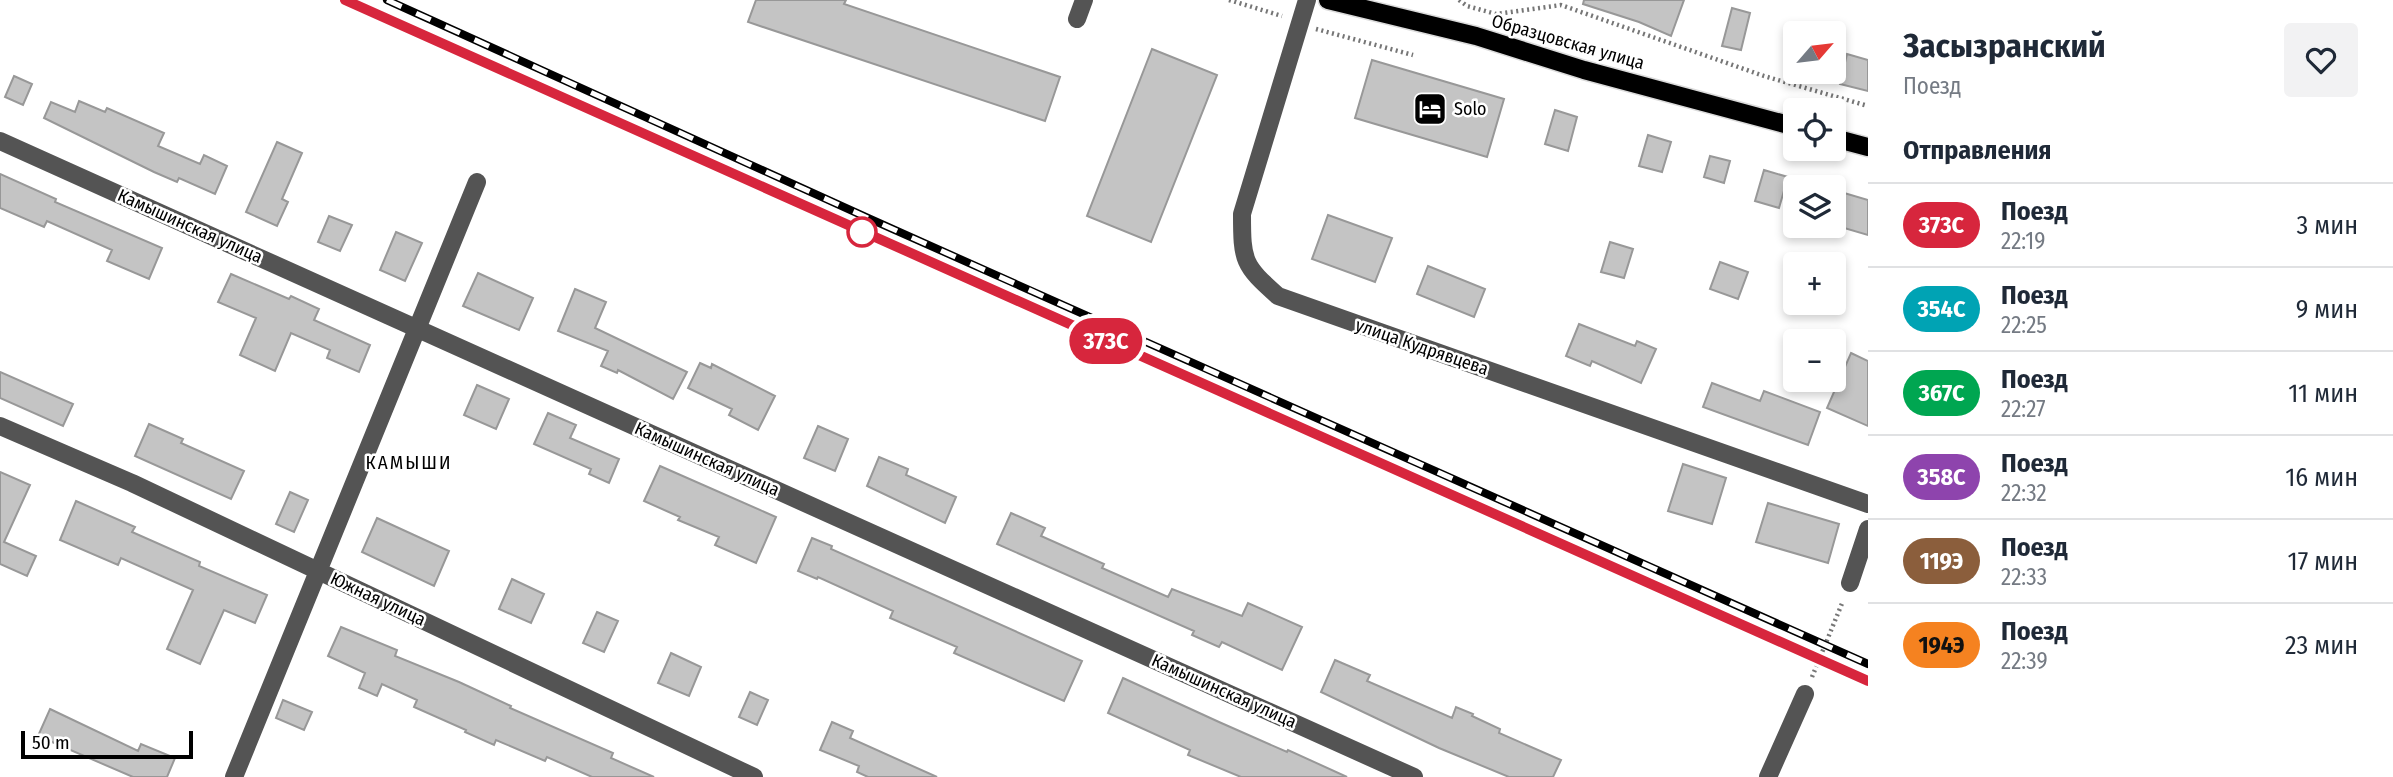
<!DOCTYPE html>
<html lang="ru">
<meta charset="utf-8">
<style>
:root{--surface:#fff;--page:#f2f2f3;--text:#1f2937;--muted:#747a83;--line:#e0e1e3}
body{margin:0;font-family:"Fira Sans Condensed",sans-serif;background:var(--page);color:var(--text);height:100vh;display:flex;flex-direction:column;font-size:26px;white-space:nowrap}
*{box-sizing:border-box;margin:0}
p{font-size:23px;color:var(--muted)}
.icon{flex:none;width:38px;height:38px;fill:none;stroke:currentColor;stroke-width:2;stroke-linecap:round;stroke-linejoin:round}
.map{position:relative;flex:1;overflow:hidden}
.drawer{display:flex;flex-direction:column;background:var(--surface);width:525px}
.drawer>*{flex:none}
.badge{padding:0 14px;border-radius:23px;font-size:24px;line-height:46px}
.needle{width:46px;rotate:62deg}
.fabs{position:absolute;left:1783px;top:21px;display:grid;gap:14px}
.fabs a{display:grid;place-items:center;width:63px;height:63px;border-radius:7px;background:var(--surface);box-shadow:0 4px 10px #0003;font-size:35px}
.scale{position:absolute;left:21px;bottom:18px;width:172px;box-sizing:border-box;padding-left:7px;border:4px solid #000;border-top:0;font-size:19px;line-height:24px;white-space:nowrap;color:#000;-webkit-text-stroke:5px #fff;paint-order:stroke}
.map>.badge{position:absolute;translate:-50% -50%;box-shadow:0 0 0 4px #fff}
h2{padding:0 35px;font-size:26px;line-height:63px}
.round{display:grid;place-items:center;flex:none;width:74px;height:74px;border-radius:7px;background:var(--page)}
.summary{display:flex;align-items:center;justify-content:space-between;height:119px;padding:0 35px}
h1{font-size:33px;font-weight:700;line-height:52px}
ul{padding:0;list-style:none}
li{display:flex;align-items:center;gap:21px;height:84px;padding:0 35px;border-top:2px solid var(--line)}
li div{flex:1}
li b{display:block;font-size:26px}
li em{font-style:normal}
li .badge{min-width:77px;font-weight:700;text-align:center}
main{display:flex;flex:1;min-height:0}
.map>svg:first-child{display:block}
</style>
<main>
<div class="map">
<svg width="1868" height="777" viewBox="0 0 1868 777">
<rect width="100%" height="100%" fill="#fff"/>
<!-- building -->
<path fill="#c4c4c4" stroke="#989898" stroke-width="2" d="M 756,0 L 846,0 L 844,4 L 1060,77 L 1045,121 L 748,22 Z
M 1584,0 L 1684,0 L 1671,36 L 1639,22 L 1583,4 Z
M 1732,8 L 1750,13 L 1741,50 L 1722,46 Z
M 1152,49 L 1217,75 L 1151,242 L 1087,216 Z
M 1847,54 L 1868,60 L 1868,91 L 1840,84 Z
M 1372,60 L 1504,99 L 1487,157 L 1355,118 Z
M 14,76 L 32,84 L 23,105 L 5,97 Z
M 79,101 L 105,112 L 107,108 L 164,133 L 158,146 L 200,164 L 204,155 L 227,166 L 215,194 L 179,178 L 177,182 L 154,172 L 44,118 L 51,102 L 75,112 Z
M 1555,110 L 1577,117 L 1568,151 L 1545,144 Z
M 1648,135 L 1671,142 L 1662,172 L 1639,166 Z
M 277,142 L 302,153 L 282,199 L 288,202 L 277,226 L 246,212 Z
M 1710,156 L 1730,161 L 1724,183 L 1704,177 Z
M 1764,170 L 1788,177 L 1779,208 L 1755,201 Z
M 0,174 L 56,199 L 55,202 L 162,248 L 149,279 L 107,261 L 112,250 L 47,221 L 44,227 L 0,208 Z
M 1834,190 L 1868,200 L 1868,235 L 1834,225 Z
M 1328,215 L 1392,238 L 1375,282 L 1312,259 Z
M 329,216 L 352,225 L 340,251 L 318,242 Z
M 396,232 L 422,243 L 405,281 L 380,270 Z
M 1610,242 L 1633,249 L 1624,278 L 1601,272 Z
M 1720,262 L 1748,272 L 1738,299 L 1710,289 Z
M 1428,266 L 1485,289 L 1474,317 L 1417,294 Z
M 478,273 L 533,298 L 519,330 L 463,306 Z
M 231,274 L 289,299 L 291,296 L 319,309 L 314,320 L 370,345 L 359,372 L 327,358 L 330,350 L 291,333 L 275,371 L 240,355 L 256,318 L 218,302 Z
M 575,289 L 606,302 L 595,328 L 687,372 L 673,399 L 618,370 L 617,373 L 601,366 L 608,351 L 558,331 Z
M 1579,324 L 1635,346 L 1637,341 L 1656,349 L 1641,383 L 1592,361 L 1590,366 L 1566,356 Z
M 1851,353 L 1868,361 L 1868,426 L 1827,408 Z
M 700,363 L 711,368 L 712,364 L 775,396 L 758,430 L 729,415 L 732,409 L 688,388 Z
M 0,372 L 73,404 L 63,426 L 0,398 Z
M 1712,383 L 1760,401 L 1764,391 L 1820,412 L 1808,445 L 1703,407 Z
M 477,385 L 509,399 L 496,429 L 464,415 Z
M 548,413 L 576,425 L 570,438 L 619,459 L 609,483 L 589,474 L 591,469 L 534,444 Z
M 149,424 L 183,439 L 181,443 L 244,471 L 231,499 L 135,456 Z
M 818,426 L 848,439 L 835,471 L 804,458 Z
M 879,457 L 908,469 L 906,475 L 956,497 L 945,523 L 867,486 Z
M 1683,464 L 1726,478 L 1712,524 L 1668,511 Z
M 660,466 L 776,517 L 756,563 L 715,545 L 719,537 L 678,520 L 680,517 L 644,501 Z
M 0,472 L 30,485 L 4,542 L 36,556 L 27,576 L 0,564 Z
M 290,492 L 308,500 L 294,532 L 276,524 Z
M 76,501 L 135,527 L 132,532 L 200,562 L 199,566 L 267,595 L 255,623 L 224,610 L 200,664 L 167,649 L 193,590 L 121,558 L 118,565 L 60,540 Z
M 1768,503 L 1839,524 L 1828,563 L 1756,542 Z
M 1011,513 L 1045,528 L 1041,536 L 1104,564 L 1102,568 L 1168,597 L 1172,589 L 1242,616 L 1248,603 L 1302,627 L 1282,670 L 1222,642 L 1219,647 L 1192,635 L 1194,631 L 997,544 Z
M 377,518 L 449,551 L 434,586 L 362,552 Z
M 812,538 L 832,546 L 831,549 L 1082,661 L 1064,701 L 954,653 L 957,647 L 890,618 L 893,611 L 818,577 L 817,579 L 798,571 Z
M 512,579 L 544,594 L 531,623 L 499,609 Z
M 597,612 L 618,621 L 604,652 L 583,643 Z
M 341,627 L 397,650 L 395,656 L 459,682 L 511,706 L 510,708 L 613,753 L 611,758 L 654,777 L 592,777 L 547,757 L 545,761 L 496,740 L 494,745 L 465,732 L 466,730 L 414,707 L 417,700 L 382,684 L 377,696 L 359,688 L 365,673 L 328,656 Z
M 671,653 L 701,667 L 689,696 L 658,683 Z
M 1335,660 L 1370,675 L 1367,681 L 1452,718 L 1456,707 L 1473,714 L 1472,716 L 1500,729 L 1499,733 L 1561,760 L 1553,777 L 1509,777 L 1439,748 L 1321,692 Z
M 1123,678 L 1219,722 L 1287,752 L 1288,750 L 1347,777 L 1241,777 L 1188,755 L 1190,750 L 1108,713 Z
M 750,692 L 768,700 L 757,725 L 739,717 Z
M 283,700 L 312,712 L 304,730 L 276,718 Z
M 50,709 L 138,751 L 141,744 L 175,758 L 167,777 L 133,777 L 38,736 Z
M 832,722 L 853,731 L 850,738 L 937,777 L 868,777 L 857,772 L 859,766 L 820,750 Z"/>
<g fill="none" stroke-linecap="round" stroke-linejoin="round">
<defs>
<path id="major" d="M 1328,0 L 1476,36 L 1584,70 L 1796,127
M 1834,138 L 1868,147"/>
</defs>
<!-- major casing -->
<use href="#major" stroke="#dbdbdb" stroke-width="21"/>
<!-- path -->
<path stroke="#767676" stroke-width="4.5" stroke-dasharray="2 3.5" stroke-linecap="butt" d="M 1229,0 L 1282,16
M 1459,0 L 1467,6 L 1496,14 L 1561,5 L 1764,76 L 1868,106
M 1316,29 L 1413,55
M 1812,677 L 1843,601"/>
<!-- minor -->
<path stroke="#545454" stroke-width="18" d="M 1307,0 L 1242,214 C 1242,261 1243,265 1278,296 L 1868,504
M 1077,19 L 1084,0
M 0,141 L 1414,777
M 0,426 L 132,483 L 754,777
M 1850,583 L 1868,529
M 234,777 L 477,182
M 1768,777 L 1805,694"/>
<!-- major -->
<use href="#major" stroke="#000" stroke-width="18"/>
<defs>
<path id="rail" d="M 345,0 L 1868,681
M 387,0 L 868,218 L 1868,664"/>
</defs>
<!-- rail casing -->
<use href="#rail" stroke="#000" stroke-width="8"/>
<!-- rail -->
<use href="#rail" stroke="#fff" stroke-width="5" stroke-dasharray="16" stroke-linecap="butt"/>
</g>
<g fill="none" stroke-linecap="round" stroke-linejoin="round">
<defs>
<path id="line" d="M 345,0 L 1868,681"/>
</defs>
<!-- line casing -->
<use href="#line" stroke="#fff" stroke-width="16"/>
<!-- line -->
<use href="#line" stroke="#d7263d" stroke-width="10"/>
</g>
<!-- icons -->
<defs>
<symbol id="hotel-square" viewBox="-11 -11 22 22"><rect x="-9" y="-9" width="18" height="18" rx="4" fill="#000" stroke="#fff"/><path d="M-6-4.5h1.5V1H6V5H4.5V3h-9V5H-6ZM-4 0a1.8 1.8 0 1 1 3.6 0ZM.5 0V-2.5h3Q6-2.5 6 0Z" fill="#fff"/></symbol>
</defs>
<g fill-rule="evenodd">
<use href="#hotel-square" x="1411" y="90" width="38" height="38"/>
</g>
<!-- markers -->
<circle fill="#fff" stroke="#d7263d" stroke-width="3.5" cx="862" cy="232" r="14"/>
<g text-anchor="middle" dominant-baseline="central" stroke-width="5" stroke-linejoin="round" paint-order="stroke">
<!-- street labels -->
<g font-size="18" fill="#000" stroke="#fff">
<text transform="translate(1568 42) rotate(16)">Образцовская улица</text>
<text transform="translate(190 226) rotate(24)">Камышинская улица</text>
<text transform="translate(1422 347) rotate(19)">улица Кудрявцева</text>
<text transform="translate(707 459) rotate(24)">Камышинская улица</text>
<text transform="translate(378 599) rotate(25)">Южная улица</text>
<text transform="translate(1224 691) rotate(24)">Камышинская улица</text>
</g>
<!-- poi labels -->
<g font-size="18" fill="#000" stroke="#fff" text-anchor="start">
<text x="1454" y="109">Solo</text>
</g>
<!-- neighbourhood labels -->
<g font-size="19" letter-spacing="2" fill="#000" stroke="#fff">
<text x="409" y="462">КАМЫШИ</text>
</g>
</g>
</svg>
<div class="fabs">
<a><svg class="needle" viewBox="-14 -14 28 28"><path d="M0-13l5 13h-10z" fill="#e53935"/><path d="M0 13l5-13h-10z" fill="#747a83"/></svg></a>
<a><svg class="icon" aria-label="locate" viewBox="0 0 24 24"><circle cx="12" cy="12" r="6"/><path d="M12 2v4M12 18v4M2 12h4M18 12h4"/></svg></a>
<a><svg class="icon" aria-label="layers" viewBox="0 0 24 24"><path d="M12 4l9 5-9 5-9-5zM3 14l9 5 9-5"/></svg></a>
<a>+</a>
<a>−</a>
</div>
<div class="scale">50 m</div>
<b class="badge" style="left:1106px;top:341px;background:#d7263d;color:#fff">373C</b>
</div>
<section class="drawer">
<div class="summary"><div><h1>Засызранский</h1><p>Поезд</p></div><a class="round"><svg class="icon" aria-label="heart" viewBox="0 0 24 24"><path d="M12 20l-8-8c-3-5 5-10 8-4 3-6 11-1 8 4z"/></svg></a></div>
<h2>Отправления</h2>
<ul>
<li><span class="badge" style="background:#d7263d;color:#fff">373C</span><div><b>Поезд</b><p>22:19</p></div><em>3 мин</em></li>
<li><span class="badge" style="background:#00a3b4;color:#fff">354С</span><div><b>Поезд</b><p>22:25</p></div><em>9 мин</em></li>
<li><span class="badge" style="background:#00a651;color:#fff">367С</span><div><b>Поезд</b><p>22:27</p></div><em>11 мин</em></li>
<li><span class="badge" style="background:#8e44ad;color:#fff">358С</span><div><b>Поезд</b><p>22:32</p></div><em>16 мин</em></li>
<li><span class="badge" style="background:#8b5e3c;color:#fff">119Э</span><div><b>Поезд</b><p>22:33</p></div><em>17 мин</em></li>
<li><span class="badge" style="background:#f58220;color:#111">194Э</span><div><b>Поезд</b><p>22:39</p></div><em>23 мин</em></li>
</ul>
</section>
</main>
